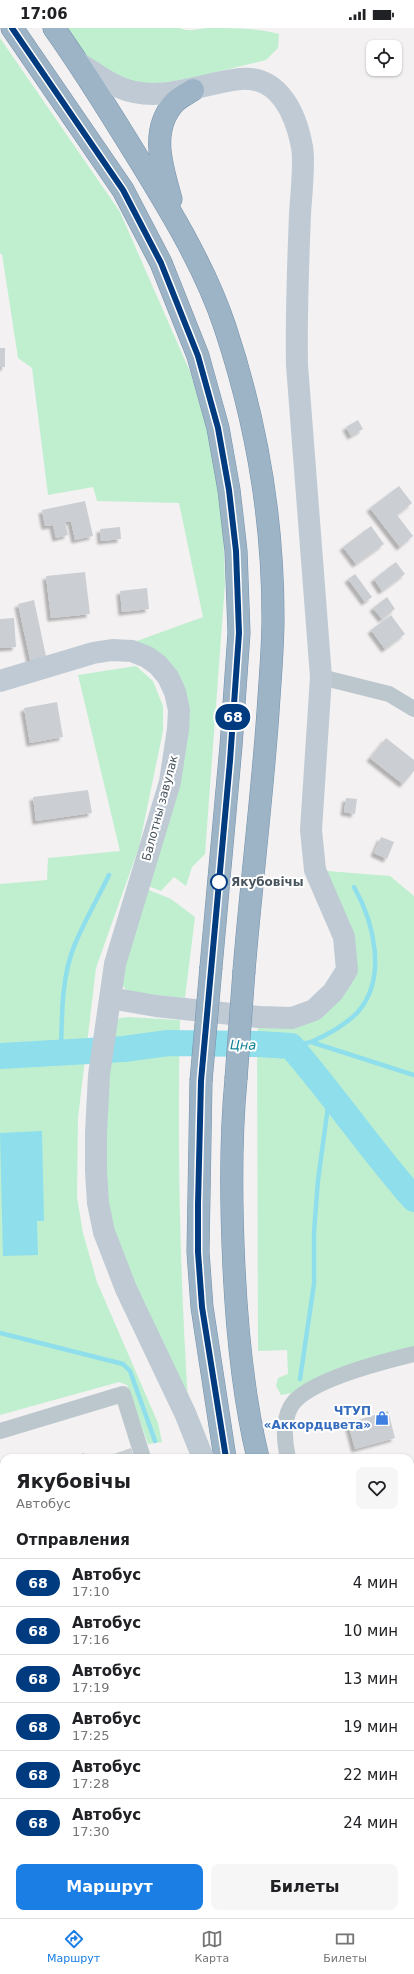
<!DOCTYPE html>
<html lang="ru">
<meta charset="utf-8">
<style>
:root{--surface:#fff;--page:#f6f6f6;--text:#202124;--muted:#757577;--line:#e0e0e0;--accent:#1a7ee4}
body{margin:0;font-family:"DejaVu Sans",sans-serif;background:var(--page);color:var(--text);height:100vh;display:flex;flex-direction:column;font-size:15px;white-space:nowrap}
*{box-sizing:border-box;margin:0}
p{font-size:13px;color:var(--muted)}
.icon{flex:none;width:22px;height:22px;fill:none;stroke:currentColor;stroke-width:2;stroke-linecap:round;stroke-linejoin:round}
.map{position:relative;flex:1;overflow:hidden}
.sheet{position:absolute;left:0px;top:1426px;width:414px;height:464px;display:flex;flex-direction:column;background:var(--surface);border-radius:12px 12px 0 0;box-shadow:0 1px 3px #0004}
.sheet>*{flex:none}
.badge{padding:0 8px;border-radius:13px;font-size:14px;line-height:26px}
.fabs{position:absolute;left:366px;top:12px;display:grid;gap:8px}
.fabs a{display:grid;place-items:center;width:36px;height:36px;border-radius:8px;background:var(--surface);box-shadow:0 1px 3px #0004;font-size:20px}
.map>.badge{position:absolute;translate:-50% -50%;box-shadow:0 0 0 2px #fff}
h2{padding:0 16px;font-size:15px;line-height:36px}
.round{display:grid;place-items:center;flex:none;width:42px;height:42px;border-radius:8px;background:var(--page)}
.summary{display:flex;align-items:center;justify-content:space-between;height:68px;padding:0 16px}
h1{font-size:19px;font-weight:800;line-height:30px}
.cta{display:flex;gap:8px;margin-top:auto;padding:8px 16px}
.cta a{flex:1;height:46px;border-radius:8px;background:var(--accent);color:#fff;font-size:16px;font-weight:800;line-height:46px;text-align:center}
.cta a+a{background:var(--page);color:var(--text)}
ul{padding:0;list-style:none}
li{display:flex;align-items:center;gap:12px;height:48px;padding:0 16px;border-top:1px solid var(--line)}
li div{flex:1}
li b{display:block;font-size:15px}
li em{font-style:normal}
li .badge{min-width:44px;font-weight:700;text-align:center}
.status{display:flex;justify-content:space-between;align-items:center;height:28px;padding:0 20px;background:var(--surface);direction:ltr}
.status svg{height:11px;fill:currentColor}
.menu{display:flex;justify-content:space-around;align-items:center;height:56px;border-top:1px solid var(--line);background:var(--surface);font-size:11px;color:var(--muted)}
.menu a{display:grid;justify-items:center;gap:2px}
.menu .selected{color:var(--accent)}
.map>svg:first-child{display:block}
</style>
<div class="status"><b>17:06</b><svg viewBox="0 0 49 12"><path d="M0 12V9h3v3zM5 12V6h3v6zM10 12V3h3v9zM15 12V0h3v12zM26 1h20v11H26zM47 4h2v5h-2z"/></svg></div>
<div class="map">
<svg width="414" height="1890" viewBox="0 0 414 1890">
<defs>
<filter id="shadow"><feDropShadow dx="-3.5" dy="3.5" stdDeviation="1" flood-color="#0004"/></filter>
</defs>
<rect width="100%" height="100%" fill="#f3f1f1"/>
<!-- green -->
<path fill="#c0efd0" d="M 64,0 L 180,0 C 190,5 200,0 211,0 C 234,0 257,0 279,6 L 278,20 L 266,32 L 187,51 L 137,58 L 91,36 Z
M 0,10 L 120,184 L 191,346 L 215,430 L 223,497 L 225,556 L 205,826 L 192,839 L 186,858 L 174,849 L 161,863 L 140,855 L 174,732 L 168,649 L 112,622 L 203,589 L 179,475 L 97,473 L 93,459 L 48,467 L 32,340 L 18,330 L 2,226 L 0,226 Z
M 136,638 L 153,653 L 163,678 L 163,703 L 139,819 L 96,940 L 78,1090 L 77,1169 L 83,1205 L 97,1254 L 158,1395 L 162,1414 L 148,1416 L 127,1357 L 119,1354 L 0,1387 L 0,856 L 47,852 L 48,830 L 120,823 L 78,647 Z
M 315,842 L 390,848 L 414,868 L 414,1326 L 309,1362 L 281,1367 L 276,1358 L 278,1350 L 288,1346 L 287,1322 L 258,1323 L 257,1008 L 259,989 L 292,990 L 346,942 Z
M 144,860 L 171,871 L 195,889 L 185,970 L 128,964 L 121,956 Z
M 128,989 L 180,992 C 177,1119 180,1247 188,1373 L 117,1219 L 107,1172 L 106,1089 L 115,994 L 120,990 Z
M 410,1834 L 414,1845 L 414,1877 L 410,1865 Z"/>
<!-- water -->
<path fill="#8edeec" d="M 42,1103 L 44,1193 L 37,1193 L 38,1227 L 3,1228 L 0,1105 Z"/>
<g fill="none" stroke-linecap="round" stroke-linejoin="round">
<!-- stream -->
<path stroke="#8edeec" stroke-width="4.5" d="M 311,1014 C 327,1007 344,998 357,985 C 388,951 374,894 354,859
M 291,1018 L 311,1014 L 414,1047
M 61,1024 C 62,988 61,949 75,916 C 85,892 98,870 109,847
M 0,1305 L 123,1336 L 130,1343 L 155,1413
M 300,1351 L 314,1256 L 314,1204 L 318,1152 L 330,1064"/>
<!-- river -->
<path stroke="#8edeec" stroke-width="26" d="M 0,1028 L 124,1021 L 168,1015 L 258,1016 L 291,1018 C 334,1068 371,1122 414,1171"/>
</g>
<!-- building -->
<path fill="#cbced3" filter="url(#shadow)" d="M 0,320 L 5,320 L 5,339 L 0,339 Z
M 358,392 L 363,401 L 351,408 L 346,399 Z
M 399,458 L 412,475 L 397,487 L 413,508 L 400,519 L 370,480 Z
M 85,473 L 93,508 L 75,512 L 71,493 L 65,494 L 68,507 L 56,510 L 53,497 L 45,498 L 42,482 Z
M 371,498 L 384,516 L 356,536 L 343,519 Z
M 120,499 L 121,511 L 101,513 L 100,501 Z
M 396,534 L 405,546 L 382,563 L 374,551 Z
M 85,544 L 90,586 L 51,590 L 46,548 Z
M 355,546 L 372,569 L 365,574 L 348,551 Z
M 147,560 L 149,581 L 122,584 L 120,563 Z
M 387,569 L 395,581 L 382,591 L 373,580 Z
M 34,572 L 47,633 L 31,636 L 18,576 Z
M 391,587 L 405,606 L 385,621 L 371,602 Z
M 14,590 L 16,619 L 0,620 L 0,591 Z
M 57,674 L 63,709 L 30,715 L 24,680 Z
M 386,710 L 414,732 L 414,743 L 403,756 L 370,730 Z
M 88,762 L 92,785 L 36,793 L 33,769 Z
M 346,770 L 357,771 L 355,786 L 344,784 Z
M 381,809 L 394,814 L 387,831 L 374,825 Z
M 388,1383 L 395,1410 L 355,1421 L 348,1395 Z
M 131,1420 L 134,1430 L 115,1430 L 114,1426 Z
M 84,1425 L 86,1430 L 71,1430 Z
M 0,1463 L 4,1474 L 4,1486 L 0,1487 Z
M 410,1493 L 413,1501 L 410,1502 Z
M 412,1574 L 414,1580 L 414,1600 L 410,1601 L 410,1575 Z
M 414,1635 L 414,1653 L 410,1636 Z
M 4,1690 L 4,1701 L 0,1691 Z
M 414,1743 L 414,1760 L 410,1761 L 410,1744 Z
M 4,1747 L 4,1780 L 0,1780 L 0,1748 Z
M 4,1877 L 4,1886 L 23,1886 L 24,1890 L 0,1890 L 0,1878 Z
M 41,1886 L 66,1886 L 67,1890 L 42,1890 Z
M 76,1886 L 102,1886 L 102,1890 L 77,1890 Z"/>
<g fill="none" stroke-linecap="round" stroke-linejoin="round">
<defs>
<path id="trunk" d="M 12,0 L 123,162 L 161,235 L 198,328 L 218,400 L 229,462 L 236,523 L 239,605 L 231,718 L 211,939
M 54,0 C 84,42 111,86 138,130 C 171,184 205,239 225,299 C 256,392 273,490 273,589 C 273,621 270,652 268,684 C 262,770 251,857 244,943
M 171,171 C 162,139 149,102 175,74 C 180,69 187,66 193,62
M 236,1051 C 230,1114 231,1177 234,1240 C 237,1303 243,1368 258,1430
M 201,1053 L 198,1224 L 202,1279 L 225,1430
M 366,1886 L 367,1890
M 400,1886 L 401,1890"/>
</defs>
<!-- trunk casing -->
<use href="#trunk" stroke="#7491ab" stroke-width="23"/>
<!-- minor -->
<path stroke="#bcc6cd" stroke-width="16" d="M 321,649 L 389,666 L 414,681
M 0,1403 L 123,1366 L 143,1430
M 288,1430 C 284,1413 282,1388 294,1374 C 314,1351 385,1333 414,1326
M 0,1635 L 4,1633
M 410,1820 L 414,1833
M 0,1828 L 4,1828
M 333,1886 L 334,1890"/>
<!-- secondary -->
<path stroke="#bfcad4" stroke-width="22" d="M 79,35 C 92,43 106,54 121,60 C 159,76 202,55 240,51 C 279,47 296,86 302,119 C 305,135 301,168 300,186 C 298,236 296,287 297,337 L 321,649 L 311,802 L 315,842 L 344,909 L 347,942 L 333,964 L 314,982 L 292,990 L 259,989 L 156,978 L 110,970
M 0,653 L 93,625 L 112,622 L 132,623 L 147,629 L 158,637 L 168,649 L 175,664 L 179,682 L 178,701 L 170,754 L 115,936 L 99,1047 L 96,1105 L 96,1143 L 98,1175 L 104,1204 L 126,1261 L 185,1385 L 203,1430"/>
<!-- trunk -->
<use href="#trunk" stroke="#9db4c7" stroke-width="22"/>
<defs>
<path id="trunk-bridge" d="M 236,1051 L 244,943
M 201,1053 L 211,939"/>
</defs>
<!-- trunk-bridge casing -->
<use href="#trunk-bridge" stroke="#7491ab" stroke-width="23" stroke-linecap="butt"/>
<!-- trunk-bridge -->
<use href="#trunk-bridge" stroke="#9db4c7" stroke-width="22"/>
</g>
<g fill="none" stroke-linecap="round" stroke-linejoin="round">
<defs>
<path id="line" d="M 12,0 L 123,162 L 161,235 L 198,328 L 218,400 L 229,462 L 236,523 L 239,605 L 230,733 L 201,1053 L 198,1176 L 198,1224 L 202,1279 L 226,1430"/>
</defs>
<!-- line casing -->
<use href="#line" stroke="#fff" stroke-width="9"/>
<!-- line -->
<use href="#line" stroke="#003b80" stroke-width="6"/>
</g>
<!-- icons -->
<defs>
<symbol id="shop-bare" viewBox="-9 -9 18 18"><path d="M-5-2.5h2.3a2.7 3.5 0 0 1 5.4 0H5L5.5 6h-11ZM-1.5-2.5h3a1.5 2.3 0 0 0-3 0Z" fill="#3f7fe0" stroke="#fff" stroke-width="2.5" paint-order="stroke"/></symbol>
</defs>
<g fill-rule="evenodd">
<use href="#shop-bare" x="372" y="1380" width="20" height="20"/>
</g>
<!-- markers -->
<circle fill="#fff" stroke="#003b80" stroke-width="2" cx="219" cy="854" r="8"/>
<g text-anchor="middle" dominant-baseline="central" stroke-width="4" stroke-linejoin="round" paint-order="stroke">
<!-- street labels -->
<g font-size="12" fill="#48555e" stroke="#fff">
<text transform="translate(160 780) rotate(-75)">Балотны завулак</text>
</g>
<!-- stop labels -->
<g font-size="12" font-weight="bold" fill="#48555e" stroke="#fff" text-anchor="start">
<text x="231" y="854">Якубовічы</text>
</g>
<!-- shop labels -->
<g font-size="12" font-weight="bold" fill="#366cbe" stroke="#fff" text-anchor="end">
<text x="371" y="1383">ЧТУП<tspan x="371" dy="14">«Аккордцвета»</tspan></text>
</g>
<!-- water labels -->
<g font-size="13" font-style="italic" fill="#0e8196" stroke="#fff">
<text transform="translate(243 1017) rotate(1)">Цна</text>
</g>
</g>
</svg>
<div class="fabs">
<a><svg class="icon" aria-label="locate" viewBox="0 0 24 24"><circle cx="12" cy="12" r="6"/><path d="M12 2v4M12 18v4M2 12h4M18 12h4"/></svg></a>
</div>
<b class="badge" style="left:233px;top:689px;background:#003b80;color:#fff">68</b>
<section class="sheet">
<div class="summary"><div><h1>Якубовічы</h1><p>Автобус</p></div><a class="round"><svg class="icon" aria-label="heart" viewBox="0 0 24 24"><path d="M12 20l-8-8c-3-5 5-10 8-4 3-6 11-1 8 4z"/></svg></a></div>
<h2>Отправления</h2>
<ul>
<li><span class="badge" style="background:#003b80;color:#fff">68</span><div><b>Автобус</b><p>17:10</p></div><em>4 мин</em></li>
<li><span class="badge" style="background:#003b80;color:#fff">68</span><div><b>Автобус</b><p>17:16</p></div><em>10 мин</em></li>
<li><span class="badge" style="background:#003b80;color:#fff">68</span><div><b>Автобус</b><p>17:19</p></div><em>13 мин</em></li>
<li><span class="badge" style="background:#003b80;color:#fff">68</span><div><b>Автобус</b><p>17:25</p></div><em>19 мин</em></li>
<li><span class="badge" style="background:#003b80;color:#fff">68</span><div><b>Автобус</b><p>17:28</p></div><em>22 мин</em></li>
<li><span class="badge" style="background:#003b80;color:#fff">68</span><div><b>Автобус</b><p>17:30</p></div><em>24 мин</em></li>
</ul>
<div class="cta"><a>Маршрут</a><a>Билеты</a></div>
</section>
</div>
<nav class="menu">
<a class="selected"><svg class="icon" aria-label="directions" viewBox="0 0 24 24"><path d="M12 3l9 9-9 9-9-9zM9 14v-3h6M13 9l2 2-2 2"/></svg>Маршрут</a>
<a><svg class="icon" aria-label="map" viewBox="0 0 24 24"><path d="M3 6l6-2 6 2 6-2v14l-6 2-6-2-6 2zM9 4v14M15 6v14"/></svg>Карта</a>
<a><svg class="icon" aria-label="tickets" viewBox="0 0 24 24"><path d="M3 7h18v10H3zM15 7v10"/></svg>Билеты</a>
</nav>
